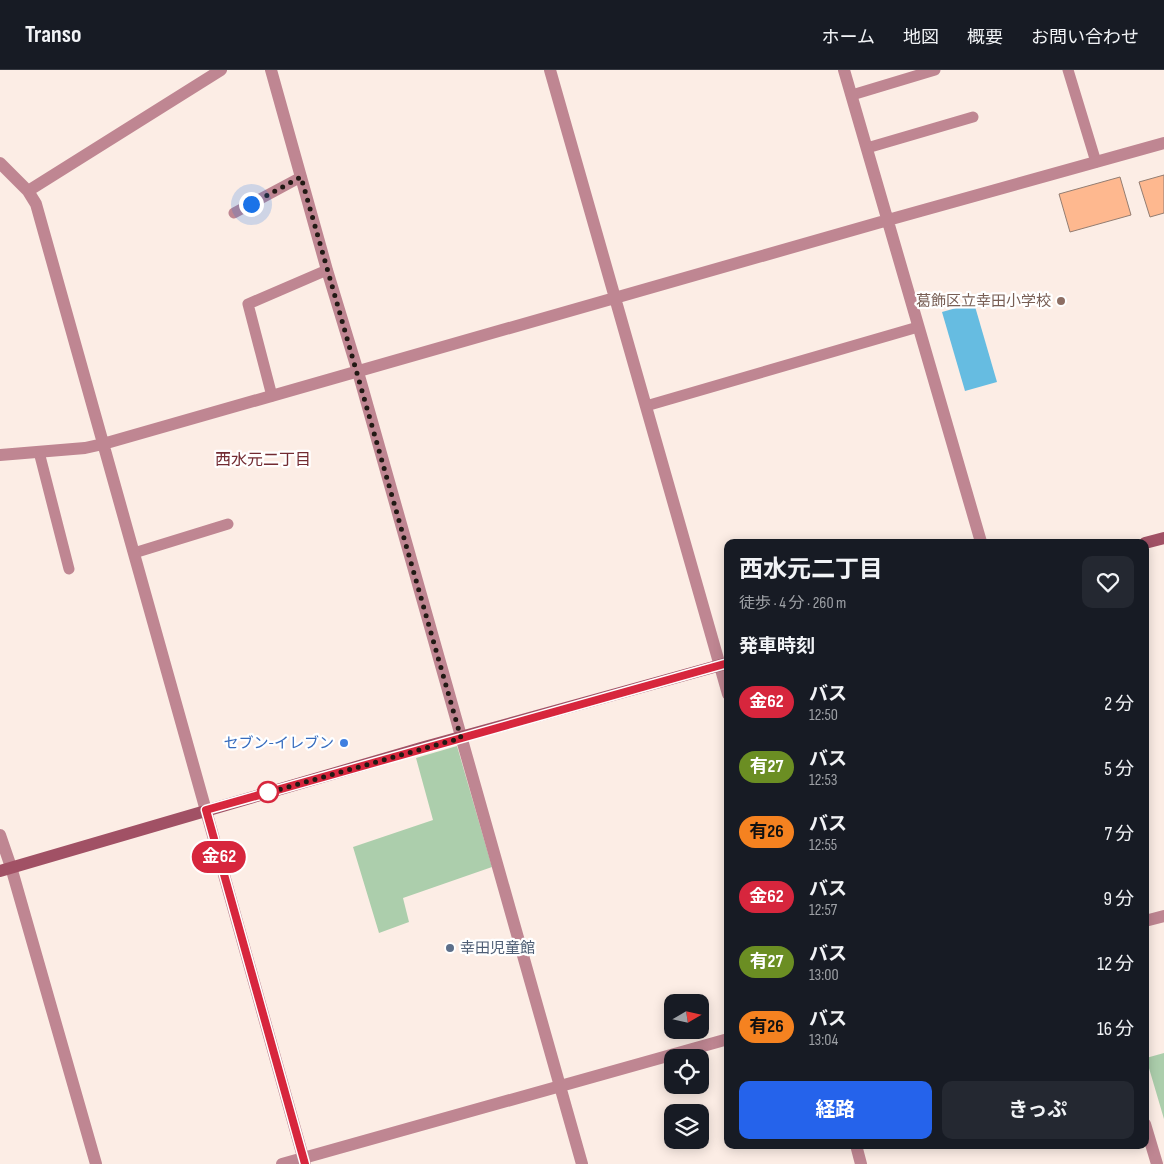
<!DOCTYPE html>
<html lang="ja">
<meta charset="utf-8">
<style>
:root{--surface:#171b24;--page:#242831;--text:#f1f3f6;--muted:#9ea1a6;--line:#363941;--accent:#2563eb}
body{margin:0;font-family:"Sofia Sans Condensed","Noto Sans JP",sans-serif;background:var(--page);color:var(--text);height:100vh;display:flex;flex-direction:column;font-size:19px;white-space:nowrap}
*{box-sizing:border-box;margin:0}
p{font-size:16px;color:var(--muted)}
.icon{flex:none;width:28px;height:28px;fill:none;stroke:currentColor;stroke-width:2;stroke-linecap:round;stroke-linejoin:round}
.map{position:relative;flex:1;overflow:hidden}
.side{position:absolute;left:724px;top:469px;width:425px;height:610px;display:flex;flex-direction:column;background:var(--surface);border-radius:10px;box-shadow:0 2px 12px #0003}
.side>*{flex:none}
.badge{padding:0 10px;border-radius:16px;font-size:18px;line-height:32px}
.needle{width:32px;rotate:81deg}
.controls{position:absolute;left:664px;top:924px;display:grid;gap:10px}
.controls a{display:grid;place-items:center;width:45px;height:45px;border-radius:10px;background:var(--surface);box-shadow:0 2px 12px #0003;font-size:25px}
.you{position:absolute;width:25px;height:25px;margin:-12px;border:4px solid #fff;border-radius:50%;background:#1a73e8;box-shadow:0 0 0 8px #1a73e833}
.map>.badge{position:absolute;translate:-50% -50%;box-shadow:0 0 0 2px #fff}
h2{padding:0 15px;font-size:19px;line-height:45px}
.round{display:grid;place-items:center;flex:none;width:52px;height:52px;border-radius:10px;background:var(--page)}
.head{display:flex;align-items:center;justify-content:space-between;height:85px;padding:0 15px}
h1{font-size:24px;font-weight:700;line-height:38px}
.action{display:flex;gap:10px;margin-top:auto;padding:10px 15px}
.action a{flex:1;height:58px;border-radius:10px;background:var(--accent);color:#fff;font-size:20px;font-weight:700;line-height:58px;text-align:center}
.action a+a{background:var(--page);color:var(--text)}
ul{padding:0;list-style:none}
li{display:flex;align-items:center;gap:15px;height:65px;padding:0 15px}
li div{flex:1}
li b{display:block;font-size:19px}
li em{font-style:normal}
li .badge{min-width:55px;font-weight:700;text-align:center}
header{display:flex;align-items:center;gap:30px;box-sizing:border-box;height:70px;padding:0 25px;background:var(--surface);border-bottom:1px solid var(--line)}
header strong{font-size:24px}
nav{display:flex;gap:28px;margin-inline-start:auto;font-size:18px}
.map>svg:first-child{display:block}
</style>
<header>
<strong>Transo</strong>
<nav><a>ホーム</a><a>地図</a><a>概要</a><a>お問い合わせ</a></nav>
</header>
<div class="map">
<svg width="1164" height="1094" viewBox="0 0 1164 1094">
<rect width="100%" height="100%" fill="#fcede5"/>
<!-- green -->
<path fill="#acceac" d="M 457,676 L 492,797 L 403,828 L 409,852 L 379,863 L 353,777 L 433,750 L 416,688 Z
M 1164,983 L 1164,1049 L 1146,988 Z"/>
<!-- water -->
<path fill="#66bce1" d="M 974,233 L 997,312 L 965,321 L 942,242 Z"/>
<!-- building -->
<path fill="#feb88f" stroke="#937d72" d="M 1164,105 L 1164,143 L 1150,147 L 1139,112 Z
M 1120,107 L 1131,145 L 1070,162 L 1059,124 Z"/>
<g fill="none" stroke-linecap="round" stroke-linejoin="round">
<!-- lane -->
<path stroke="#bf8692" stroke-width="11" d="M 1068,0 L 1096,92
M 852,25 L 935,0
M 867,78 L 973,47
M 234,143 L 301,107
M 272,326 L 248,234 L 327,200
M 646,336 L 918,257
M 39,382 L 69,499
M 134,483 L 228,454"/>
<!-- street -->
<path stroke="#bf8692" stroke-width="12" d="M 271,0 L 327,200 L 358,302 L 582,1094
M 550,0 L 728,624
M 844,0 L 981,472
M 0,93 L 28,121 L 36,134 L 305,1094
M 28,121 L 221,0
M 0,385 L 85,378 L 103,374 L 888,150 L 1164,73
M 0,765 L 11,797 L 96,1094
M 1145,851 L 1164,846
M 1145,1054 L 1157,1094
M 856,1075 L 861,1094
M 282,1094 L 728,969"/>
<!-- secondary -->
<path stroke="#a15165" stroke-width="12" d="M 1145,473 L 1164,468
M 0,801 L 421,678 L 728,593"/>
</g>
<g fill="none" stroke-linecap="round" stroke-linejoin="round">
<defs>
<path id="line" d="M 305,1094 L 206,740 L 728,593"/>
</defs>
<!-- line casing -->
<use href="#line" stroke="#fff" stroke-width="11"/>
<!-- line -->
<use href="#line" stroke="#d7263d" stroke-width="8"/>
<!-- walk -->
<path stroke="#211914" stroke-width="5" stroke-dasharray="0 9" d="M 251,134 L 301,107 L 461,668 L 260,725 L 268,722"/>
</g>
<!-- markers -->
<circle fill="#8d6e63" stroke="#fff" stroke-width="2" cx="1061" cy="231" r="5"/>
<circle fill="#3f7fe0" stroke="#fff" stroke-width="2" cx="344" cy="673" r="5"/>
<circle fill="#fff" stroke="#d7263d" stroke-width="2.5" cx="268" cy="722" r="10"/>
<circle fill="#5c6f8a" stroke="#fff" stroke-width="2" cx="450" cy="878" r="5"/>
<g text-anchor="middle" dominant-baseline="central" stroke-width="4.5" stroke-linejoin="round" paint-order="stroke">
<!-- education labels -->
<g font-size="15" fill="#785e54" stroke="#fff" text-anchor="end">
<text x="1051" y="231">葛飾区立幸田小学校</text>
</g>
<!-- shop labels -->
<g font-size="15" fill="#366cbe" stroke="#fff" text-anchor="end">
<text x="334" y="673">セブン-イレブン</text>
</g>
<!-- service labels -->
<g font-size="15" fill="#4e5e75" stroke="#fff" text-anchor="start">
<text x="460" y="878">幸田児童館</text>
</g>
<!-- neighbourhood labels -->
<g font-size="16" fill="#722b32" stroke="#fff">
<text x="263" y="390">西水元二丁目</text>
</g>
</g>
</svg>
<div class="controls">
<a><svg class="needle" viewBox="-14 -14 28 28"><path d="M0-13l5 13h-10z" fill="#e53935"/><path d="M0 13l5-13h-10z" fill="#9ea1a6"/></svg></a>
<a><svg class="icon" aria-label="locate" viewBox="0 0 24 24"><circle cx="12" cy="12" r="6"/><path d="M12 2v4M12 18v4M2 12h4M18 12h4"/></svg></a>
<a><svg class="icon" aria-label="layers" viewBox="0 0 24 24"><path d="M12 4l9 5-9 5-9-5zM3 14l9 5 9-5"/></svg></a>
</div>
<div class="you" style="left:251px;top:134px"></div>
<b class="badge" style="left:219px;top:787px;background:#d7263d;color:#fff">金62</b>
<section class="side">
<div class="head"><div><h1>西水元二丁目</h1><p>徒歩 · 4 分 · 260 m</p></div><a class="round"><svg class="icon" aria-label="heart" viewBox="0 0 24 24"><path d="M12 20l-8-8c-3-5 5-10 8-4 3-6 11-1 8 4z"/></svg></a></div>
<h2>発車時刻</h2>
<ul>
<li><span class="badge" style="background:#d7263d;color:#fff">金62</span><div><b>バス</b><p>12:50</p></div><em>2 分</em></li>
<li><span class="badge" style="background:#6b8e23;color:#fff">有27</span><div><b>バス</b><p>12:53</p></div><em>5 分</em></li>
<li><span class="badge" style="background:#f58220;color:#111">有26</span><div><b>バス</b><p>12:55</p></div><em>7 分</em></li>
<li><span class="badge" style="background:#d7263d;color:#fff">金62</span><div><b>バス</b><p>12:57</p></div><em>9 分</em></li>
<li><span class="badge" style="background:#6b8e23;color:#fff">有27</span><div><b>バス</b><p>13:00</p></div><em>12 分</em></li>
<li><span class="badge" style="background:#f58220;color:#111">有26</span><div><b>バス</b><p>13:04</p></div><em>16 分</em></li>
</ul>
<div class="action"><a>経路</a><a>きっぷ</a></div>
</section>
</div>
